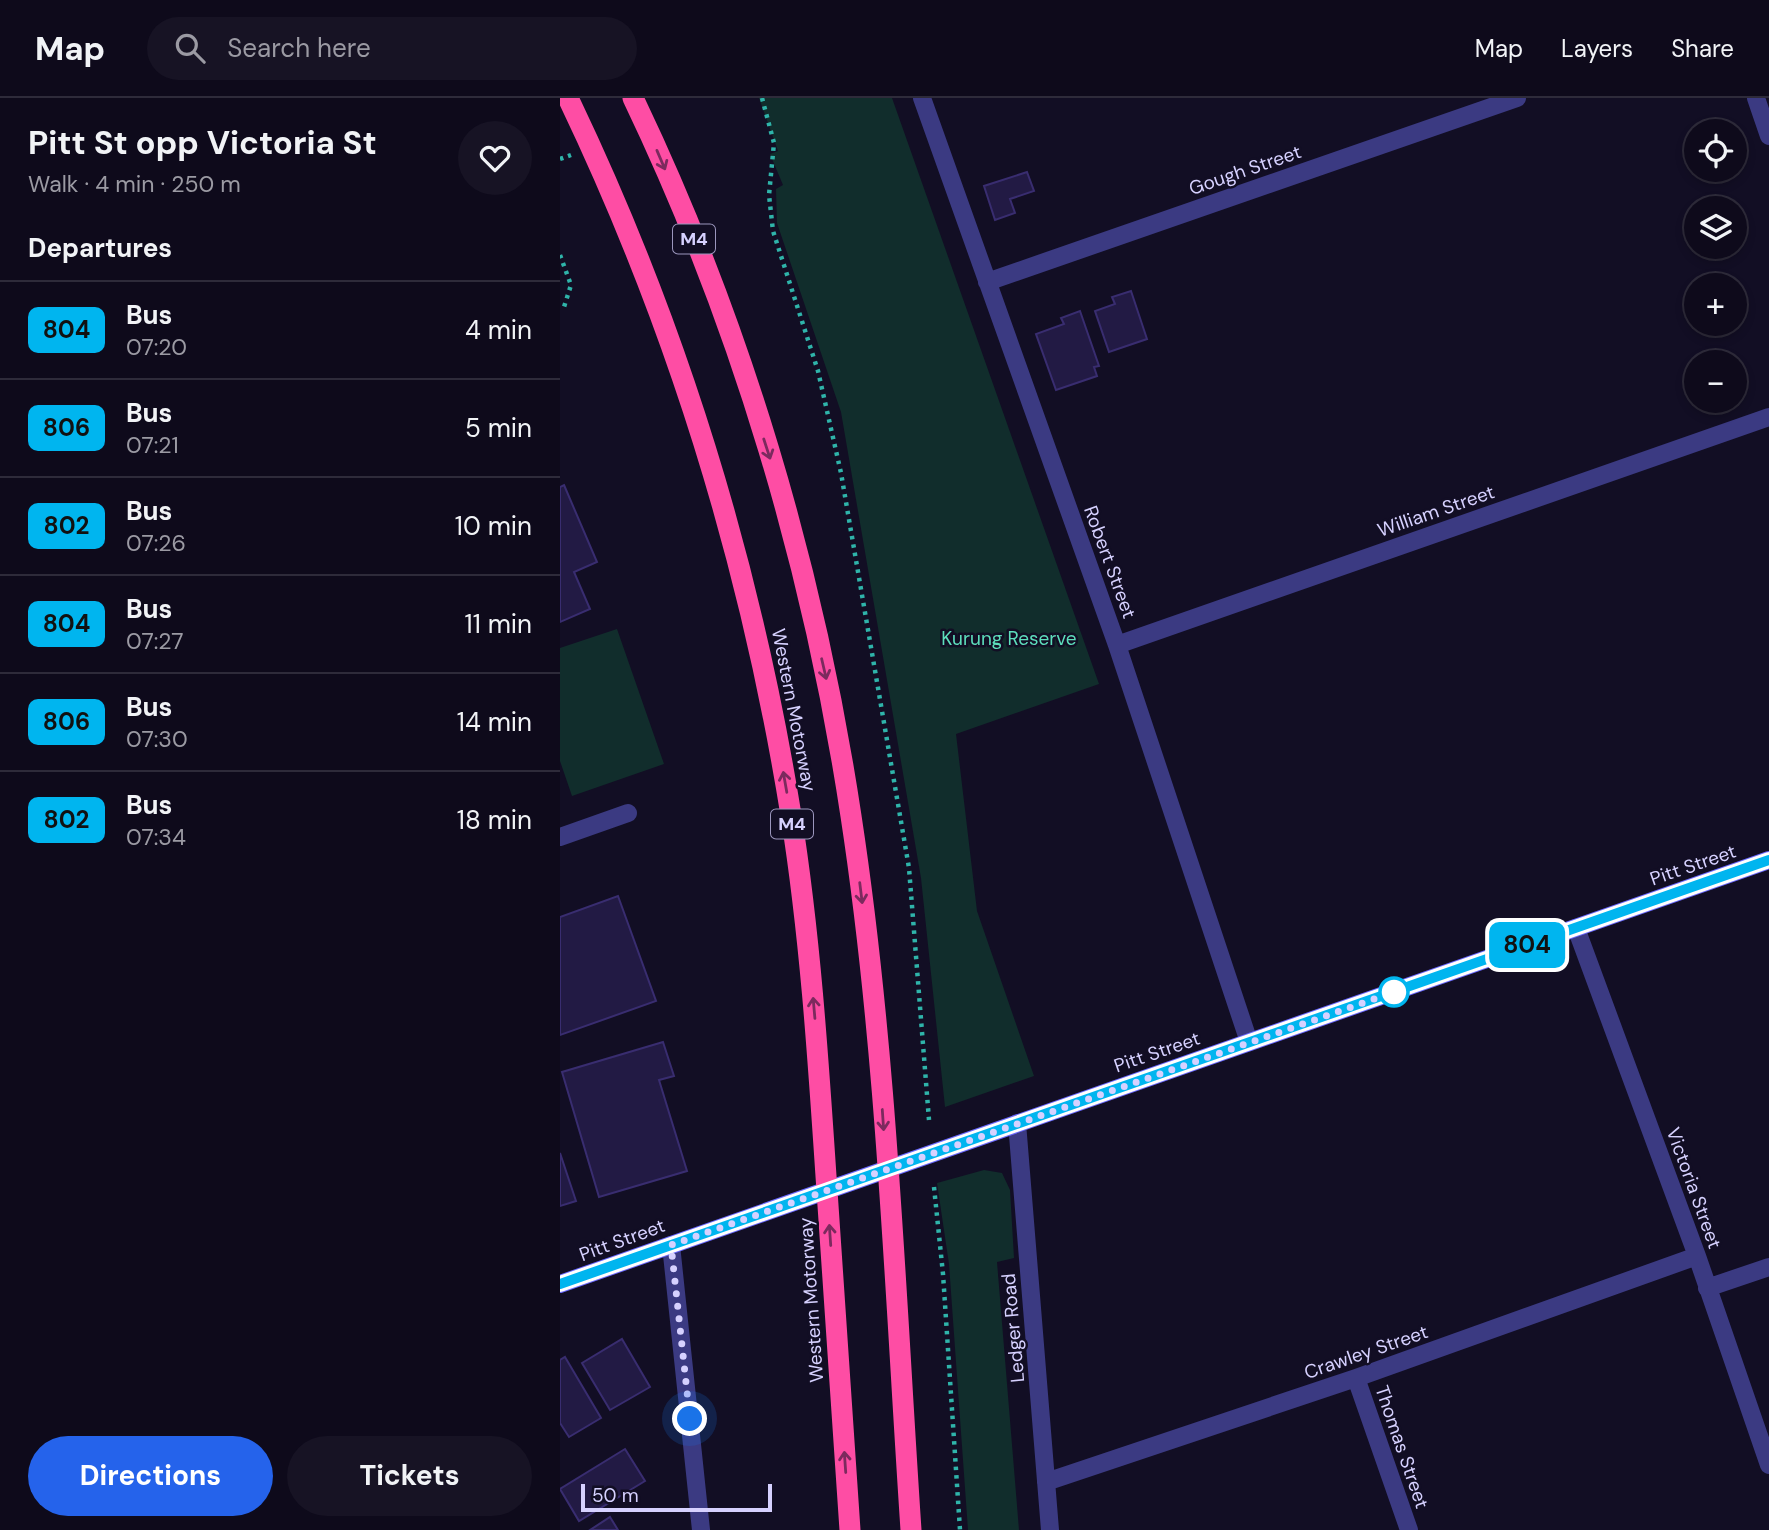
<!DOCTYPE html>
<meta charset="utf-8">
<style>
:root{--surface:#0e0a1b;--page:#171324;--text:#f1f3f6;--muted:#9b9aa3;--line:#2e2b3a;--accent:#2563eb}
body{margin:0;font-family:"DM Sans",sans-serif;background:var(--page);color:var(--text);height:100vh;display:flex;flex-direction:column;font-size:26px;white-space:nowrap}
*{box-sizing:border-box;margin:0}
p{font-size:23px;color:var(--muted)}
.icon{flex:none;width:38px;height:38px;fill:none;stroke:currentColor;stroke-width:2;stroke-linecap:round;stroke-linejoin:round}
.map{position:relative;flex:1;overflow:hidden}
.panel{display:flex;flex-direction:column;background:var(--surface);width:560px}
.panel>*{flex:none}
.badge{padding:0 14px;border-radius:10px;font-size:24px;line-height:46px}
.tools{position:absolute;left:1124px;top:21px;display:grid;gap:14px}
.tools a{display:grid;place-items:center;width:63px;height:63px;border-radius:50%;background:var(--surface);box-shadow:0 4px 10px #0003,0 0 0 2px var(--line);font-size:35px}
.scale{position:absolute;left:21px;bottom:18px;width:191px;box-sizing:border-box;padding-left:7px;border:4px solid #d6d1ff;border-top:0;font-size:19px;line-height:24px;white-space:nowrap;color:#d6d1ff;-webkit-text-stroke:5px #120e24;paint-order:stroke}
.you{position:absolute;width:35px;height:35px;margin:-18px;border:5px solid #fff;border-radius:50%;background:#1a73e8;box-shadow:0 0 0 10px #1a73e833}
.map>.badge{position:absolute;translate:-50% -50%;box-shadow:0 0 0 4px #fff}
h2{padding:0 28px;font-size:26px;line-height:63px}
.round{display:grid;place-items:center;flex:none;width:74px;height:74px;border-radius:37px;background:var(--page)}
.head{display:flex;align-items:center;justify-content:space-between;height:119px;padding:0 28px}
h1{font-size:33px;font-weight:700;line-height:52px}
.primary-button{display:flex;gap:14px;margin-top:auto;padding:14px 28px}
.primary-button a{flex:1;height:80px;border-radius:42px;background:var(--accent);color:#fff;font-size:28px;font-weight:700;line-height:80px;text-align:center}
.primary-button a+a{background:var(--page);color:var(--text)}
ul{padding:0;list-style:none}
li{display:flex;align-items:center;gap:21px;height:98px;padding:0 28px;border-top:2px solid var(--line)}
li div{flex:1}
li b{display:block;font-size:26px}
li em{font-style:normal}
li .badge{min-width:77px;font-weight:700;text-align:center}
header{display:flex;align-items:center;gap:42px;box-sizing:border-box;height:98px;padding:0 35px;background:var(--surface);border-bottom:2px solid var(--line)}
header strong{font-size:33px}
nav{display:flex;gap:38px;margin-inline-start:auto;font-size:24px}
.search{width:490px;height:63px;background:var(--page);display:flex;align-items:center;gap:18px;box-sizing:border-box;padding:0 24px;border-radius:38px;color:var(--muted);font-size:26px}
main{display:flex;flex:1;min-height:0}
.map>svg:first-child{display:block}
</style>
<header>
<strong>Map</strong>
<div class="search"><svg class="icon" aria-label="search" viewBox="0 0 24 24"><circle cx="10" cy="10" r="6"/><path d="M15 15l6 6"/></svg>Search here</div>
<nav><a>Map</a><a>Layers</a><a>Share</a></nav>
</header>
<main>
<section class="panel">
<div class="head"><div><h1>Pitt St opp Victoria St</h1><p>Walk · 4 min · 250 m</p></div><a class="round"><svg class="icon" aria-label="heart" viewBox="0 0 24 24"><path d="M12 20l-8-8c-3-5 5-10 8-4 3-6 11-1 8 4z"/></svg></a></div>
<h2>Departures</h2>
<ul>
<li><span class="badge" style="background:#00b5ef;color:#111">804</span><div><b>Bus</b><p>07:20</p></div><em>4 min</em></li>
<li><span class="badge" style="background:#00b5ef;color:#111">806</span><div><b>Bus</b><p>07:21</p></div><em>5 min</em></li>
<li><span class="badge" style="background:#00b5ef;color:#111">802</span><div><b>Bus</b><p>07:26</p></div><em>10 min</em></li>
<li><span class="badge" style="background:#00b5ef;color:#111">804</span><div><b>Bus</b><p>07:27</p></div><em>11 min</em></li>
<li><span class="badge" style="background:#00b5ef;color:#111">806</span><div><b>Bus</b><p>07:30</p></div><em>14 min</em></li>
<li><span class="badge" style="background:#00b5ef;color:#111">802</span><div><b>Bus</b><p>07:34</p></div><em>18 min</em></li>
</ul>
<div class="primary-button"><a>Directions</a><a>Tickets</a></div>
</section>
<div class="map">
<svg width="1209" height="1432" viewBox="0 0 1209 1432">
<rect width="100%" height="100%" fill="#120e24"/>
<!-- green -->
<path fill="#112d2c" d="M 199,0 L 332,0 L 539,586 L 396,636 L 417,813 L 474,978 L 385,1009 L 361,780 L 281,314 L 217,125 L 216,91 L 223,87 L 210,56 L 218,53 Z
M 57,531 L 104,666 L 12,698 L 0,663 L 0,550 Z
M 424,1072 L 442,1075 L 450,1092 L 454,1160 L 437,1164 L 459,1432 L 408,1432 L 389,1166 L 377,1085 Z"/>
<!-- building -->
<path fill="#221a44" stroke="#392d70" stroke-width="2" d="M 467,74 L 474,93 L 450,101 L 455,115 L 435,122 L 424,88 Z
M 571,193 L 587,241 L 549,254 L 535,213 L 555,206 L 552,199 Z
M 520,213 L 539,268 L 534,269 L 537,278 L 496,292 L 476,236 L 504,226 L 501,220 Z
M 4,387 L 37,464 L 14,474 L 30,511 L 0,524 L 0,389 Z
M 58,798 L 96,903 L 0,937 L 0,819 Z
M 103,944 L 114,978 L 99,982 L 127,1073 L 39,1099 L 2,974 Z
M 0,1055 L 16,1103 L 0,1108 Z
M 62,1241 L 90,1289 L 50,1312 L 22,1265 Z
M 5,1259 L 41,1320 L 9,1339 L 0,1325 L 0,1262 Z
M 65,1351 L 85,1383 L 19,1423 L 0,1391 Z
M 50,1419 L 58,1432 L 30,1432 Z"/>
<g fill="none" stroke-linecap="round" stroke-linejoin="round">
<!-- path -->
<path stroke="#2fb4aa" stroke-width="4.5" stroke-dasharray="3.5 5" stroke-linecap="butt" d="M 202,0 L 214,45 L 209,97 L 213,133 L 258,273 L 281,375 L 349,770 L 369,1022
M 0,61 L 11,57
M 0,157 L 11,187 L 4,209
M 374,1089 L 383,1176 L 400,1432"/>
<!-- minor -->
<path stroke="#3b3a82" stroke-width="18" d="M 362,0 L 557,547 L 689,944
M 427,184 L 957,0
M 557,547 L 1209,319
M 0,739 L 68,715
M 1016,830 L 1137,1158 L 1209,1367
M 457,1025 L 490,1432
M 111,1147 L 141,1432
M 1147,1190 L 1209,1169
M 796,1280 L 849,1432
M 486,1384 L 796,1280 L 1137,1158"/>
<!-- tertiary -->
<path stroke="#3b3a82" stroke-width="18" d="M 1196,0 L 1209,38"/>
<!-- secondary -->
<path stroke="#6a69fe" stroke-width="18" d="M 0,1186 L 1209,762"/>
<!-- motorway -->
<path stroke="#fe4da4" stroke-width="21" d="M 8,0 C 117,227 191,469 231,717 C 250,837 258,958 266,1078 C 274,1196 282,1314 290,1432
M 73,0 C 181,225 254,472 291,718 C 327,954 335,1194 351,1432"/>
</g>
<!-- one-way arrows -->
<defs><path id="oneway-shaft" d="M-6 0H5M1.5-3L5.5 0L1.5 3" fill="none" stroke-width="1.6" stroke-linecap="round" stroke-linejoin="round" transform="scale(1.75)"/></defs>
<g stroke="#7c2a5e">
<use href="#oneway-shaft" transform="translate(101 62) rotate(67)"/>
<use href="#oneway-shaft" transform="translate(207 351) rotate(72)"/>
<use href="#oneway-shaft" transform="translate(264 571) rotate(77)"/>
<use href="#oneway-shaft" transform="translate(225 684) rotate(-100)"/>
<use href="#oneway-shaft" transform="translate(301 795) rotate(83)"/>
<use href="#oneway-shaft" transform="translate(254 910) rotate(-95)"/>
<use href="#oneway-shaft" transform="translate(323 1022) rotate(86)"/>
<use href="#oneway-shaft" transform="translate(270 1137) rotate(-94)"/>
<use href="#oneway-shaft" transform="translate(285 1364) rotate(-94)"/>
</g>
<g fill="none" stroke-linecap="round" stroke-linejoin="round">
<defs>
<path id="line" d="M 0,1186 L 1209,762"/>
</defs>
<!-- line casing -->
<use href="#line" stroke="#fff" stroke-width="16"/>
<!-- line -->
<use href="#line" stroke="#00b5ef" stroke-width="10"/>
<!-- walk -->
<path stroke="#d6d1ff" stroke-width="7" stroke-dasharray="0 12.6" d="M 130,1321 L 111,1147 L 840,892 L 834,894"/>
</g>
<!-- markers -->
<circle fill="#fff" stroke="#00b5ef" stroke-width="3.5" cx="834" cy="894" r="14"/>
<g text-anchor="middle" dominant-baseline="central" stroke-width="5" stroke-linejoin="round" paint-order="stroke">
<!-- shield labels -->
<g fill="#120e24" stroke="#9b96bd" stroke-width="2">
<rect x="113" y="126.5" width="42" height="29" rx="5"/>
<rect x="211" y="711.5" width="42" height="29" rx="5"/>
</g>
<g font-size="18" font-weight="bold" fill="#d6d1ff">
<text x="134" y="141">M4</text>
<text x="232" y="726">M4</text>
</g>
<!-- street labels -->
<g font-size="19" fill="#d6d1ff" stroke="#120e24">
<text transform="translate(685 72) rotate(-19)">Gough Street</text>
<text transform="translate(876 413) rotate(-19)">William Street</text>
<text transform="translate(550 464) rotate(70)">Robert Street</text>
<text transform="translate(234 612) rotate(79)">Western Motorway</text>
<text transform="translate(1133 767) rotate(-19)">Pitt Street</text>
<text transform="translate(597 954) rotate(-19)">Pitt Street</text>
<text transform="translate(1134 1090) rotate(70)">Victoria Street</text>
<text transform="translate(62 1142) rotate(-20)">Pitt Street</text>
<text transform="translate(251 1202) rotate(-94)">Western Motorway</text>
<text transform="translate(453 1230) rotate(-95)">Ledger Road</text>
<text transform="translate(806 1254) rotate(-19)">Crawley Street</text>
<text transform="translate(842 1349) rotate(71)">Thomas Street</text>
</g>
<!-- park labels -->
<g font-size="19" fill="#5ddebc" stroke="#120e24">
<text x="449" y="540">Kurung Reserve</text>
</g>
</g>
</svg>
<div class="tools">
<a><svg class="icon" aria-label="locate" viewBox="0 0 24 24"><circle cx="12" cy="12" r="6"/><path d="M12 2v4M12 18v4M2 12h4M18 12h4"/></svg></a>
<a><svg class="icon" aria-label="layers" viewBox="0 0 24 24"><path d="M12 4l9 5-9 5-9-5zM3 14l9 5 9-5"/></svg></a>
<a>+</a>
<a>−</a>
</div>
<div class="scale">50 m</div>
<div class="you" style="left:130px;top:1321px"></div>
<b class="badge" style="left:967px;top:847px;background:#00b5ef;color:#111">804</b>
</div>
</main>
